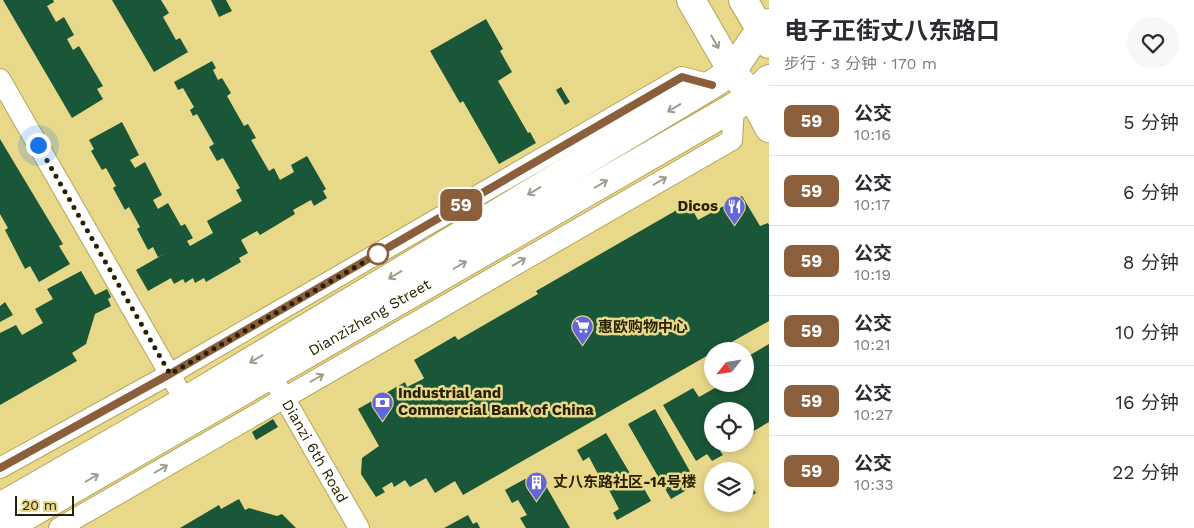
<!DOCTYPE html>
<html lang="zh">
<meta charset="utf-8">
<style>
:root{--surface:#fff;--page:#f7f7f7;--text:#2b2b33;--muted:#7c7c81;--line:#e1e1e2}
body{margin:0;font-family:"Work Sans","Noto Sans SC",sans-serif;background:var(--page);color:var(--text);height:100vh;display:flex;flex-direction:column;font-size:19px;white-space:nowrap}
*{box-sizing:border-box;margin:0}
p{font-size:16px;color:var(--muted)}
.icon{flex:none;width:28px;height:28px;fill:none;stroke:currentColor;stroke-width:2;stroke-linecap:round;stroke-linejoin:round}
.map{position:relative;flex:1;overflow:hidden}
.panel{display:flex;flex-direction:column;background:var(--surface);width:425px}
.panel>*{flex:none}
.badge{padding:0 10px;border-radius:8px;font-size:18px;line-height:32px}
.needle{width:32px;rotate:240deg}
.tools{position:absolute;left:704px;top:342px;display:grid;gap:10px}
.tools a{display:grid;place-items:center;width:50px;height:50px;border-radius:50%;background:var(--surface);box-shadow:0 2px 8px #0003;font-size:25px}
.scale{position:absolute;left:15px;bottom:12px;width:59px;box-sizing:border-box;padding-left:5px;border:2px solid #292202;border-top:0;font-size:14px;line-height:18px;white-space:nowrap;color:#292202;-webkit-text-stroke:4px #e8d88a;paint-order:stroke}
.you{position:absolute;width:25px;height:25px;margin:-12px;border:4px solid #fff;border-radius:50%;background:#1a73e8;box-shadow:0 0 0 8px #1a73e833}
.map>.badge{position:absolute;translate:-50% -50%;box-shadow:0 0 0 2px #fff}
.round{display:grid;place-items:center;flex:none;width:52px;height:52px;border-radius:26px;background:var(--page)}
.headline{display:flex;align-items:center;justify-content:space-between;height:85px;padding:0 15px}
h1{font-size:24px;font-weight:700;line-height:38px}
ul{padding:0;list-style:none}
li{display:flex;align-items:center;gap:15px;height:70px;padding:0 15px;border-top:1px solid var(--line)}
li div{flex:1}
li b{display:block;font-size:19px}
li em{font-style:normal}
li .badge{min-width:55px;font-weight:700;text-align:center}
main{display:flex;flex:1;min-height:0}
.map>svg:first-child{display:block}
</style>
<main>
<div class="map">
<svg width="769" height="528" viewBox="0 0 769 528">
<rect width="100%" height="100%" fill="#e8d88a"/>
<!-- building -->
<path fill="#1a5638" d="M 3,0 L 53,0 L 54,2 L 47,6 L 56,22 L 64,17 L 74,35 L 67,39 L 73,50 L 79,46 L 103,86 L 97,89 L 103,99 L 72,118 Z
M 112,0 L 161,0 L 169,13 L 163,17 L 176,40 L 180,38 L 188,52 L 154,72 Z
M 211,0 L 226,0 L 232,11 L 219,17 Z
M 486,19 L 503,49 L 500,51 L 512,72 L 498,81 L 528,133 L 530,132 L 536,143 L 499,164 L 463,101 L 460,103 L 430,51 Z
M 212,61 L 216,68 L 213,70 L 218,80 L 222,78 L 231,93 L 227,96 L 244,126 L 248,124 L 256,138 L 251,140 L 269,171 L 274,168 L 280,180 L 294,172 L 291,165 L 307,156 L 326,189 L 323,191 L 327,198 L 314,206 L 311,200 L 293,210 L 295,214 L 260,235 L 257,231 L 241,240 L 248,253 L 239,258 L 241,262 L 206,282 L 204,278 L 195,283 L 193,278 L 185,283 L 183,279 L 174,284 L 171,278 L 148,291 L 136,270 L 164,254 L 158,257 L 153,247 L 148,250 L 137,229 L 140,227 L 129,207 L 125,210 L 113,188 L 116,186 L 106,168 L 102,170 L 91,151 L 94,149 L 89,140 L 122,122 L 139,155 L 130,160 L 135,168 L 145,162 L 162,195 L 153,200 L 158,209 L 168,203 L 181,226 L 185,224 L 193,238 L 187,241 L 190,246 L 213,233 L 207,221 L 242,201 L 236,190 L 240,188 L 223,158 L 217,161 L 209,147 L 214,144 L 197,114 L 193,116 L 190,110 L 194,107 L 183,88 L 178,90 L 174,82 Z
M 561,87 L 570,102 L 565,105 L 556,90 Z
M 0,139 L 63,244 L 59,246 L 70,264 L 39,282 L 30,266 L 25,269 L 5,230 L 8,228 L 0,214 Z
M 742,196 L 760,226 L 768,223 L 769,225 L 769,321 L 716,351 L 712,351 L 712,353 L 463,495 L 455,481 L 435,493 L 426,478 L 410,487 L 405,480 L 394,487 L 392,482 L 382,488 L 385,492 L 376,497 L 361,474 L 362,458 L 379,446 L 358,409 L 405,382 L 407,387 L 423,379 L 424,378 L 414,360 L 455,336 L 458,340 L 538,294 L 536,291 L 689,203 L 698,220 Z
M 81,271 L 95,295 L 107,289 L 111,297 L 108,299 L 111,306 L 95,314 L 86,344 L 72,353 L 77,361 L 0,405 L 0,333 L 16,325 L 22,335 L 43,323 L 35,309 L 53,299 L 47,289 Z
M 5,302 L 13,315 L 0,322 L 0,306 Z
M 769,344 L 769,422 L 745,436 L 745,411 L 712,411 L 712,444 L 731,444 L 720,451 L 723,455 L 712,461 L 707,454 L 696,461 L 663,405 L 693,388 L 699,397 L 722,384 L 745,384 L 745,358 Z
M 655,409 L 697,484 L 671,499 L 628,424 Z
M 273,419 L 278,427 L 256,440 L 252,432 Z
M 606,433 L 631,475 L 635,473 L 651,501 L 617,520 L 613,513 L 619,509 L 608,488 L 605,490 L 600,482 L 597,485 L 592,477 L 598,474 L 589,457 L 583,461 L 577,450 Z
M 538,472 L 570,528 L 526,528 L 520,518 L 527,515 L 518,500 L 512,503 L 505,490 Z
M 751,485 L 756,493 L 745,499 L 745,488 Z
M 239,499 L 245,510 L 249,508 L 277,516 L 282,514 L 296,528 L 180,528 L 219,505 L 221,509 Z
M 468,515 L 473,524 L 477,522 L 480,528 L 444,528 Z"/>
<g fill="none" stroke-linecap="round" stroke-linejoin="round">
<defs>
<g id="minor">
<path d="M 0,79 L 192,413"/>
<path id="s1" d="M 278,387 L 359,528"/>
<path d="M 0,468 L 170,374 L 682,77 L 711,85"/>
<path d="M 59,528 L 732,140 L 734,107"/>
</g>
<g id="secondary">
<path d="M 0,507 L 185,401 L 711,85 L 732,71 L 760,30 L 769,23"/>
<path id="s2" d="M 5,528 L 734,107 L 752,96 L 769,79"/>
</g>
<path id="primary" d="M 691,0 L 732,71 L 752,96 L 769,128
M 743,0 L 769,44"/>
</defs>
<!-- minor casing -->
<use href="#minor" stroke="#b5a458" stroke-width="22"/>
<!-- secondary casing -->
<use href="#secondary" stroke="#b5a458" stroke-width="30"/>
<!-- primary casing -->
<use href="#primary" stroke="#b5a458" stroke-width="30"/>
<!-- minor -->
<use href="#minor" stroke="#fff" stroke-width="20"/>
<!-- secondary -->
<use href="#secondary" stroke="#fff" stroke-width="28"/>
<!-- primary -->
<use href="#primary" stroke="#fff" stroke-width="28"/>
</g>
<!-- one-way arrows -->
<defs><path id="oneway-shaft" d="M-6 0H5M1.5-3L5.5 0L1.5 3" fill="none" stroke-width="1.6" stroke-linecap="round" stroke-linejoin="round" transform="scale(1.25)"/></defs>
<g stroke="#9f9c8d">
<use href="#oneway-shaft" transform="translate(715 42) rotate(60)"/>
<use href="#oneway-shaft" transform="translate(674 108) rotate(149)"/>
<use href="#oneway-shaft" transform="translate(660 181) rotate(-30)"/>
<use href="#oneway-shaft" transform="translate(601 184) rotate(-30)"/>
<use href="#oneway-shaft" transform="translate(534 191) rotate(149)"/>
<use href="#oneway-shaft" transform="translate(519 262) rotate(-30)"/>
<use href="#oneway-shaft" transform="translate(460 265) rotate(-30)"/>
<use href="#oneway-shaft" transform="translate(395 275) rotate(149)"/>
<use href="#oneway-shaft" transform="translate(256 359) rotate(149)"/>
<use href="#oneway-shaft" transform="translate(317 378) rotate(-30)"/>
<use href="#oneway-shaft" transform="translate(161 469) rotate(-30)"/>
<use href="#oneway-shaft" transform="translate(92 478) rotate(-30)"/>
</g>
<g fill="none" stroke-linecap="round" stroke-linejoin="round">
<defs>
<path id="line" d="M 0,468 L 170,374 L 682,77 L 712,85"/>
</defs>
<!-- line casing -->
<use href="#line" stroke="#fff" stroke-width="11"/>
<!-- line -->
<use href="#line" stroke="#8b5e3c" stroke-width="8"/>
<!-- walk -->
<path stroke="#292202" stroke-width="5" stroke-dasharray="0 9" d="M 38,145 L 170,374 L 378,254"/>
</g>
<!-- icons -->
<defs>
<symbol id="restaurant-pin" viewBox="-11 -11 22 30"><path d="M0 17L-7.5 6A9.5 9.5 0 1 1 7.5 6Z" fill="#6166de" stroke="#e8d88a"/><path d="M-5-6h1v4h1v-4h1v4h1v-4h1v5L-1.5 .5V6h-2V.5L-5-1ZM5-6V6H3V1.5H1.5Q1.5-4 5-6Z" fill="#fff"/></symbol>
<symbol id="supermarket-pin" viewBox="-11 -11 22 30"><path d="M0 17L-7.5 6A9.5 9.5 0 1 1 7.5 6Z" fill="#6166de" stroke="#e8d88a"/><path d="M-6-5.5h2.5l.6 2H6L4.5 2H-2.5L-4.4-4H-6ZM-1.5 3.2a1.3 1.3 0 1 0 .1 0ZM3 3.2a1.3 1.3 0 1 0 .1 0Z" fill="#fff"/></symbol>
<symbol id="bank-pin" viewBox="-11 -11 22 30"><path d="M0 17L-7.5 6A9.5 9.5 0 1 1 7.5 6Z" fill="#6166de" stroke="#e8d88a"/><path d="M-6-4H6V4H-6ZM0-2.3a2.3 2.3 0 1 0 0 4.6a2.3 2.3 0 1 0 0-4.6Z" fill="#fff"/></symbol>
<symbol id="building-pin" viewBox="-11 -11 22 30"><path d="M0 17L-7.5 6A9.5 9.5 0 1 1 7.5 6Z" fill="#6166de" stroke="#e8d88a"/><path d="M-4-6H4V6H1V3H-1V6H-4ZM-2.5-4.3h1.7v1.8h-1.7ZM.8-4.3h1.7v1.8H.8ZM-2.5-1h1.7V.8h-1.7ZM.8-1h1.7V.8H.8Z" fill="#fff"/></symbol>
</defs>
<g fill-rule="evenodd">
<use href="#restaurant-pin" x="722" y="194" width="25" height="34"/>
<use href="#supermarket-pin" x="570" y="314" width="25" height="34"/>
<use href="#bank-pin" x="370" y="390" width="25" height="34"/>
<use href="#building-pin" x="524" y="470" width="25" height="34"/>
</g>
<!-- markers -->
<circle fill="#fff" stroke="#8b5e3c" stroke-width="2.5" cx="378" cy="254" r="10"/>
<g text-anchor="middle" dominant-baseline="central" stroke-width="5" stroke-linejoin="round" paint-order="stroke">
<!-- poi labels -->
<g font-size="15" font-weight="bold" fill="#292202" stroke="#e8d88a" text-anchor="start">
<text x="718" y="206" text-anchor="end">Dicos</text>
<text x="598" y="327">惠欧购物中心</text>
<text x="398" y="393">Industrial and<tspan x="398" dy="17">Commercial Bank of China</tspan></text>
<text x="553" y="482">丈八东路社区-14号楼</text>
</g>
<!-- street labels -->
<g font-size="15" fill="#292202" stroke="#e8d88a">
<text stroke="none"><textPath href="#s2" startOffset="421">Dianzizheng Street</textPath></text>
<text stroke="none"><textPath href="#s1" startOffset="74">Dianzi 6th Road</textPath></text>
</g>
</g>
</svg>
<div class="tools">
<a><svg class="needle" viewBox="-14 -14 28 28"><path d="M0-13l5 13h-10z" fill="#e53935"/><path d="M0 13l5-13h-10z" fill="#7c7c81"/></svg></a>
<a><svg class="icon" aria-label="locate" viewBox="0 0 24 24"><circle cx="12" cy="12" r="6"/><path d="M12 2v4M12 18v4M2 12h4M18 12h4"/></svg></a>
<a><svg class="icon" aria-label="layers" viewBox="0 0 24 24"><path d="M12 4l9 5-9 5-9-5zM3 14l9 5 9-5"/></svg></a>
</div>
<div class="scale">20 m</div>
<div class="you" style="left:38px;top:145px"></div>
<b class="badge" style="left:461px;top:205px;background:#8b5e3c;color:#fff">59</b>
</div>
<section class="panel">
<div class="headline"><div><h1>电子正街丈八东路口</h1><p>步行 · 3 分钟 · 170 m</p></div><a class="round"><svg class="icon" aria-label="heart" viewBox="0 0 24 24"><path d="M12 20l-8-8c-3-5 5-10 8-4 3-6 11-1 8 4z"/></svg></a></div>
<ul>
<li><span class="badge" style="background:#8b5e3c;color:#fff">59</span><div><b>公交</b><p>10:16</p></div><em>5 分钟</em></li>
<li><span class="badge" style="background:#8b5e3c;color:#fff">59</span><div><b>公交</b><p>10:17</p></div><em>6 分钟</em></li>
<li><span class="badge" style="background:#8b5e3c;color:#fff">59</span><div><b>公交</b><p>10:19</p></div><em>8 分钟</em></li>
<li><span class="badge" style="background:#8b5e3c;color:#fff">59</span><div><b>公交</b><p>10:21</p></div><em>10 分钟</em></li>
<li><span class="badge" style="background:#8b5e3c;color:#fff">59</span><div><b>公交</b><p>10:27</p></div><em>16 分钟</em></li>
<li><span class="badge" style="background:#8b5e3c;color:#fff">59</span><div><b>公交</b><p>10:33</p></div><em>22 分钟</em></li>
</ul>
</section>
</main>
